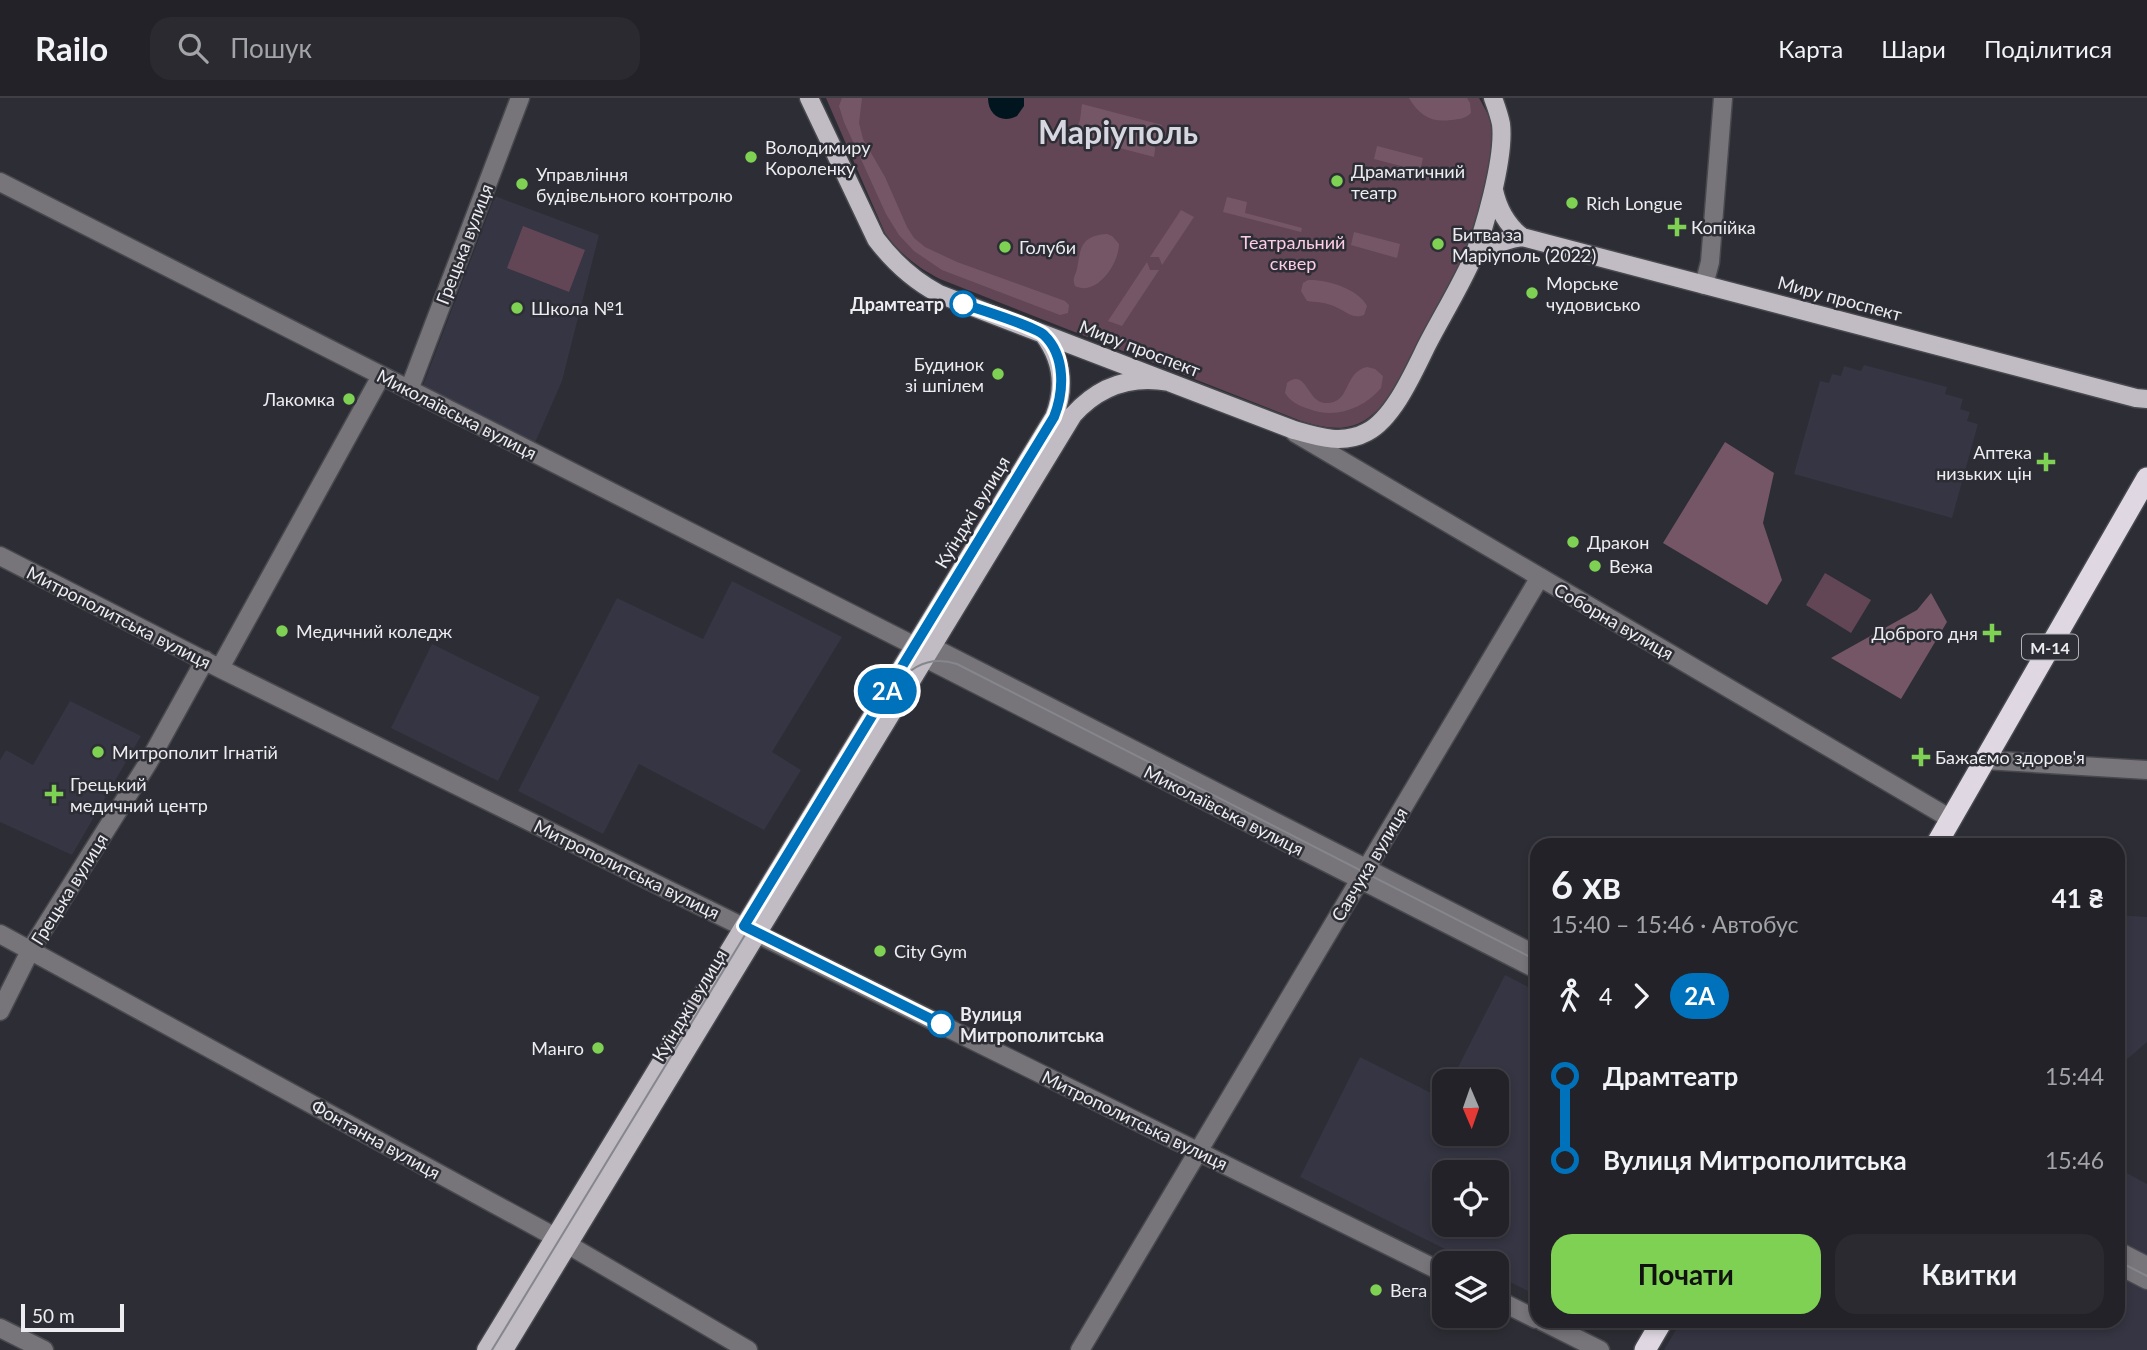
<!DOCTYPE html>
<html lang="uk">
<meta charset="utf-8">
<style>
:root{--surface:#222228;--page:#2a2a30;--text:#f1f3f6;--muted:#a2a4a8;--line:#3f3f45;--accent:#7ed153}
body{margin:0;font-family:Lato,sans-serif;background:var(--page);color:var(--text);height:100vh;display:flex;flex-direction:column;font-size:26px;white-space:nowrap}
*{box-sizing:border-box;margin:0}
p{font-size:23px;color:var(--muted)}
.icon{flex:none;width:38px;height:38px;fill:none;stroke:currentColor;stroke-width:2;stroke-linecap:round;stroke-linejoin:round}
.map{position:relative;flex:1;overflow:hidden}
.details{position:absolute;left:1530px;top:740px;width:595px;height:490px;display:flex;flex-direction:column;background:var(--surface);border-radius:21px;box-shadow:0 4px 10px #0003,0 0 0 2px var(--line)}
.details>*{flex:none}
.badge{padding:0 14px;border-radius:23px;font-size:24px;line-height:46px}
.needle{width:46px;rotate:178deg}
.controls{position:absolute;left:1432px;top:971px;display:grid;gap:14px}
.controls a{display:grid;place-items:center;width:77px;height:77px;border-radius:14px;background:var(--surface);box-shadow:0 4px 10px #0003,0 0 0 2px var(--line);font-size:35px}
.scale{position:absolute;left:21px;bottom:18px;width:103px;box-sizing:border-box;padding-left:7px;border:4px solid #ececf1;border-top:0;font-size:19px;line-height:24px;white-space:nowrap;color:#ececf1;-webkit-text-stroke:5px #2d2d35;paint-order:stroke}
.map>.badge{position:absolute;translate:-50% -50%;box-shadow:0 0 0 4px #fff}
.legs{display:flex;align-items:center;gap:10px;height:77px;padding:0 21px;font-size:23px}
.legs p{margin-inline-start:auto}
.summary{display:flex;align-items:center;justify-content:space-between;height:119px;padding:0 21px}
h1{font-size:38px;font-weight:700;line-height:52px}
.action{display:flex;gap:14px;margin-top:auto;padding:14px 21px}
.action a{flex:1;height:80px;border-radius:21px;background:var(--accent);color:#111;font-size:28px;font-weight:700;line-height:80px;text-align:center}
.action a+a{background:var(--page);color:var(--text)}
ul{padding:0 21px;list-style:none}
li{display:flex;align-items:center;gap:24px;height:84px;font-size:26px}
li i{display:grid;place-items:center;width:10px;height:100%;margin:0 9px;background:currentColor}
li i::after{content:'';width:18px;height:18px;margin:-9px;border:5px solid;border-radius:50%;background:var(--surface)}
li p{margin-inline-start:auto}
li:first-child i{background:linear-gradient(#0000 50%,currentColor 0)}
li:last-child i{background:linear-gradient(currentColor 50%,#0000 0)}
header{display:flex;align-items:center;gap:42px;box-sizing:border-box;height:98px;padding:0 35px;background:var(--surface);border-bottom:2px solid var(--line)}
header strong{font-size:33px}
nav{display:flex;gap:38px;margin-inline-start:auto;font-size:24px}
.search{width:490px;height:63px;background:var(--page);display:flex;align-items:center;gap:18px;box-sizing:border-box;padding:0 24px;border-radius:21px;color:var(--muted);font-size:26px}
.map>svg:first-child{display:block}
</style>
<header>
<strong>Railo</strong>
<div class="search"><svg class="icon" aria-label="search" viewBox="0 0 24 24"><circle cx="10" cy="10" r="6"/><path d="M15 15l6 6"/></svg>Пошук</div>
<nav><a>Карта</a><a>Шари</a><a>Поділитися</a></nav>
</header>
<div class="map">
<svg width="2147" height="1252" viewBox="0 0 2147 1252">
<rect width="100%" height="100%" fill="#2d2d35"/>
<!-- built -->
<path fill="#353543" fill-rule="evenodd" d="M 495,98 L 599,137 L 562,283 L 534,347 L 422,290 Z
M 1864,267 L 1947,289 L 1945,296 L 1963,301 L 1960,311 L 1970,314 L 1967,323 L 1978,326 L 1952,420 L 1794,376 L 1820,283 L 1829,285 L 1832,276 L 1841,278 L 1844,268 L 1861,273 Z
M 732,483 L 842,539 L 772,654 L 801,672 L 764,732 L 639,666 L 603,736 L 518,693 L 617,500 L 703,541 Z
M 432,546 L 540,599 L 498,683 L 391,630 Z
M 70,603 L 141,638 L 72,757 L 0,724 L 0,662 L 6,652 L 33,667 Z
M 2118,817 L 2147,819 L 2147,944 L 2118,969 Z
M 1505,877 L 1536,893 L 1536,1197 L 1496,1177 L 1496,1166 L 1473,1165 L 1300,1079 L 1360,959 L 1441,1000 L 1444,997 L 1444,1036 L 1496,1036 L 1496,984 L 1451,983 ZM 1496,1074 L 1496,1127 L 1444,1127 L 1444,1074 Z
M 2123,1073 L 2147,1086 L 2147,1252 L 1664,1252 L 1681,1223 L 2118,1223 L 2118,1081 Z"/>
<!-- green -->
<path fill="#624656" d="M 826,0 L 1479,0 C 1485,11 1492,21 1493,35 C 1494,49 1490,63 1487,77 C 1481,107 1473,136 1461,165 C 1452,188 1439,210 1427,232 C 1412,262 1396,300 1368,320 C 1348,335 1323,330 1301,323 L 940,181 C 917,169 900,156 885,135 Z
M 523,128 L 585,152 L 569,194 L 507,170 Z
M 1825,475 L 1871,502 L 1851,535 L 1806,507 Z"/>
<!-- forest -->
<path fill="#755667" d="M 842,0 L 862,0 L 859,25 L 863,41 L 885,79 L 907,129 L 914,140 L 925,149 L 957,164 L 1065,203 L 1069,207 L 1068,215 L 1060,217 L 942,172 L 914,153 L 899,137 L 886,116 L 844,24 L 839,8 Z
M 1409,0 L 1467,0 L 1470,5 L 1471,15 C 1465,21 1459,21 1451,22 C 1431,25 1419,17 1409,0 Z
M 1082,6 L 1162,27 L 1156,43 L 1154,59 L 1074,38 L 1080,22 Z
M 1377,48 L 1423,60 L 1420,73 L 1374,61 Z
M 1227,99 L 1247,104 L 1245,115 L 1302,130 L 1301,134 L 1223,114 Z
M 1181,112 L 1194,119 L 1162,167 L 1159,159 L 1150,159 Z
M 1354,134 L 1400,146 L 1397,160 L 1351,147 Z
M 1107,136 L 1112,138 L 1119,146 C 1119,165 1097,199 1075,188 C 1072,180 1075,179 1077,171 C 1081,150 1080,138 1107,136 Z
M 1147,164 L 1150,172 L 1159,172 L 1122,228 L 1108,223 Z
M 1308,182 C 1326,181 1359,191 1367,208 L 1364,217 C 1351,222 1344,211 1331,207 C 1323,204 1315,204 1307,203 L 1301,193 L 1303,185 Z
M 1367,269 L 1375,271 L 1383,278 L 1381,290 C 1363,311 1335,321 1309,311 C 1299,308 1291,304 1285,295 L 1287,285 C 1306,270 1307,303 1324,305 C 1352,307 1342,275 1367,269 Z
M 1725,344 L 1774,375 L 1763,425 L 1782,482 L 1767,507 L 1663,445 Z
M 1931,495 L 1947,524 L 1901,601 L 1831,560 L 1917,512 Z"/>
<!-- water -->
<path fill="#00151e" d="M 988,0 L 1024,0 L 1024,8 L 1017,18 C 1002,26 988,17 988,0 Z"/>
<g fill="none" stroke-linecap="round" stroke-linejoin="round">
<defs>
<path id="minor" d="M 0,84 L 915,548 L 932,549 L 1536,857
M 1704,187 L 1710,164 L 1723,0
M 409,292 L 520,0
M 1295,335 L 1951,721
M 0,458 L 223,572 L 1444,1175
M 917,550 L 925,560 L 1536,871
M 220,570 L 381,278
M 1985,662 L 2147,672
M 0,836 L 555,1139 L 748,1252
M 0,913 L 31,851 L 148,665 L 205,562
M 2118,1153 L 2147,1168
M 2118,1167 L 2147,1182
M 1496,1201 L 1536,1221
M 1542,1223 L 1600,1252
M 0,1230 L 44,1252
M 1080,1252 L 1540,479"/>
<path id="major" d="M 809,0 L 876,141 C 894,165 913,182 939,196 L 1294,332 C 1318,339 1343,347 1367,334 C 1394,320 1414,273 1427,247 C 1441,220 1457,194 1470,166 C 1484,135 1505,59 1501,26 C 1499,16 1496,8 1493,0
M 1494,92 C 1498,111 1507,127 1522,139
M 1472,163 C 1486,149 1502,142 1522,139 L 2136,300 L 2147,301
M 486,1252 L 1054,319 C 1066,289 1062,261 1043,236
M 504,1252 L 1073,317 C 1099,288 1131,277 1169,284"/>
<path id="highway" d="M 1936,747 L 2147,380
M 1645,1252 L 1662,1223"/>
</defs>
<!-- minor casing -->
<use href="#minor" stroke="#48484f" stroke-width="21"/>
<!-- major casing -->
<use href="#major" stroke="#48484f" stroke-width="21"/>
<!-- highway casing -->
<use href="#highway" stroke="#48484f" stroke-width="24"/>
<!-- minor -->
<use href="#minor" stroke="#777579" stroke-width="18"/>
<!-- major -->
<use href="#major" stroke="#c1bcc4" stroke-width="18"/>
<!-- highway -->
<use href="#highway" stroke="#dfd8e2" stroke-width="21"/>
<!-- tram -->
<path stroke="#86868d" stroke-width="2" d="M 2118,1163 L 2147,1178
M 492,1252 L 898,586 C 913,566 932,558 957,566 L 1536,862"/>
</g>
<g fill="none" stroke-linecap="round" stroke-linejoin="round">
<defs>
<path id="line-1" d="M 941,926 L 744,828 L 1054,319 C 1064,294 1066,258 1044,237 C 1035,229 979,211 963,206"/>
</defs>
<!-- line-1 casing -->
<use href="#line-1" stroke="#fff" stroke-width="16"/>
<!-- line-1 -->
<use href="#line-1" stroke="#0072bc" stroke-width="10"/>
</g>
<!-- markers -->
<g fill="#7ed153" stroke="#2d2d35" stroke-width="2.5">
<circle cx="751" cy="59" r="7"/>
<circle cx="1337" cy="83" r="7"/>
<circle cx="522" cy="86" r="7"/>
<circle cx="1572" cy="105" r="7"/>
<path d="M1673.5 118.5h7v7h7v7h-7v7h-7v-7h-7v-7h7z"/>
<circle cx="1438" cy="146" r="7"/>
<circle cx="1005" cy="149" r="7"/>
<circle cx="1532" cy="195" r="7"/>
<circle cx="517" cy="210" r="7"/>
<circle cx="998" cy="276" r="7"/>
<circle cx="349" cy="301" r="7"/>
<path d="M2042.5 353.5h7v7h7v7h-7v7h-7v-7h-7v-7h7z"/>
<circle cx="1573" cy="444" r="7"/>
<circle cx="1595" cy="468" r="7"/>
<circle cx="282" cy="533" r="7"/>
<path d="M1988.5 524.5h7v7h7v7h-7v7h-7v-7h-7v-7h7z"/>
<circle cx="98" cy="654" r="7"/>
<path d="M1917.5 648.5h7v7h7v7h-7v7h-7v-7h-7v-7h7z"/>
<path d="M50.5 685.5h7v7h7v7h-7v7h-7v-7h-7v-7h7z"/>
<circle cx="880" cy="853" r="7"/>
<circle cx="598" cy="950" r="7"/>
<circle cx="1376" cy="1192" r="7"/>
</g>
<g fill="#fff" stroke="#0072bc" stroke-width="3.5">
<circle cx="963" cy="206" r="12"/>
<circle cx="941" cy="926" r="12"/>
</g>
<g text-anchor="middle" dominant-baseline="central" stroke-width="5" stroke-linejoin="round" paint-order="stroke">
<!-- shield labels -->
<rect fill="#2d2d35" stroke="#b3b3b9" stroke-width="2" x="2022" y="536.5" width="56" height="25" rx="5"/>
<g font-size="16" font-weight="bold" fill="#ececf1">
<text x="2050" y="549">М-14</text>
</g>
<!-- poi labels -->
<g font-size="18" fill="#ececf1" stroke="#2d2d35" text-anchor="start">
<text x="765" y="49">Володимиру<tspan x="765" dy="21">Короленку</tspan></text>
<text x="1351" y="73">Драматичний<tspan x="1351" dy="21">театр</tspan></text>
<text x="536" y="76">Управління<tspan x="536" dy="21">будівельного контролю</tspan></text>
<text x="1586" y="105">Rich Longue</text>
<text x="1691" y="129">Копійка</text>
<text x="1452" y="136">Битва за<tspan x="1452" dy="21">Маріуполь (2022)</tspan></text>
<text x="1019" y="149">Голуби</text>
<text x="1546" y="185">Морське<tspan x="1546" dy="21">чудовисько</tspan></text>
<text x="531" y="210">Школа №1</text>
<text x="984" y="266" text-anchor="end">Будинок<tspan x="984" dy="21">зі шпілем</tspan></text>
<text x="335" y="301" text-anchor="end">Лакомка</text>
<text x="2032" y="354" text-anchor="end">Аптека<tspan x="2032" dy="21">низьких цін</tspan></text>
<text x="1587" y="444">Дракон</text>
<text x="1609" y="468">Вежа</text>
<text x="296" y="533">Медичний коледж</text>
<text x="1978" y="535" text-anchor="end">Доброго дня</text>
<text x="112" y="654">Митрополит Ігнатій</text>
<text x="1935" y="659">Бажаємо здоров'я</text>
<text x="70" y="686">Грецький<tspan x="70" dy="21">медичний центр</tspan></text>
<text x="894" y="853">City Gym</text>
<text x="584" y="950" text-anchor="end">Манго</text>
<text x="1390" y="1192">Вега</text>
</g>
<!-- park labels -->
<g font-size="18" fill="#fccde7" stroke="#2d2d35">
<text x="1293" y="144">Театральний<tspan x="1293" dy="21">сквер</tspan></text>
</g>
<!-- street labels -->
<g font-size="18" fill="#ececf1" stroke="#2d2d35">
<text transform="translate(464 146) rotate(-69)">Грецька вулиця</text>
<text transform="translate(1840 200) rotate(15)">Миру проспект</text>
<text transform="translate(1140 250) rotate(21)">Миру проспект</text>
<text transform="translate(457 316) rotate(27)">Миколаївська вулиця</text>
<text transform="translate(972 414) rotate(-59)">Куїнджі вулиця</text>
<text transform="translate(119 519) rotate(27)">Митрополитська вулиця</text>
<text transform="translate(1614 523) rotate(30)">Соборна вулиця</text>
<text transform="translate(1224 712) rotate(27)">Миколаївська вулиця</text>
<text transform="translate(1369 766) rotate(-59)">Савчука вулиця</text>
<text transform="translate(627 771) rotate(26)">Митрополитська вулиця</text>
<text transform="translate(69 791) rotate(-58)">Грецька вулиця</text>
<text transform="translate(689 907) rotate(-59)">Куїнджі вулиця</text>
<text transform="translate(1135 1022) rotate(26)">Митрополитська вулиця</text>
<text transform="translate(376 1041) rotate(29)">Фонтанна вулиця</text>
</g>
<!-- stop labels -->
<g font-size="18" font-weight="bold" fill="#ececf1" stroke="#2d2d35" text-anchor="end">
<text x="944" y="206">Драмтеатр</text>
<text x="960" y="916" text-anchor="start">Вулиця<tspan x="960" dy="21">Митрополитська</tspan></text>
</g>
<!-- town labels -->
<g font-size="32" font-weight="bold" fill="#d6d7e1" stroke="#2d2d35">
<text x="1118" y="33">Маріуполь</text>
</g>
</g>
</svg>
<div class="controls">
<a><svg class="needle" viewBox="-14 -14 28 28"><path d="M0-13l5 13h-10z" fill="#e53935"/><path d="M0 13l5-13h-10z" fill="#a2a4a8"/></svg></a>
<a><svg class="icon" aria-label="locate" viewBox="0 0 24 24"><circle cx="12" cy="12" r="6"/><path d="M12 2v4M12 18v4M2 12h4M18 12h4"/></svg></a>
<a><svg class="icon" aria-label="layers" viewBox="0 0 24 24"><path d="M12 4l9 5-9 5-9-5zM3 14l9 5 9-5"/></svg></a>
</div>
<div class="scale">50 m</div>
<b class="badge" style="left:887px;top:593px;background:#0072bc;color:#fff">2А</b>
<section class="details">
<div class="summary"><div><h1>6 хв</h1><p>15:40 – 15:46 · Автобус</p></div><b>41 ₴</b></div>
<div class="legs"><svg class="icon" aria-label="walk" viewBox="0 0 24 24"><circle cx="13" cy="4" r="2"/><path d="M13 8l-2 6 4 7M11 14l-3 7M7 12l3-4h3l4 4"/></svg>4<svg class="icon" aria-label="forward" viewBox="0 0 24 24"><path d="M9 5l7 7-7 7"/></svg><b class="badge" style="background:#0072bc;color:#fff">2А</b></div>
<ul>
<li><i style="color:#0072bc"></i><b>Драмтеатр</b><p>15:44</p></li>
<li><i style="color:#0072bc"></i><b>Вулиця Митрополитська</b><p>15:46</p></li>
</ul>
<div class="action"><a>Почати</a><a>Квитки</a></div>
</section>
</div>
